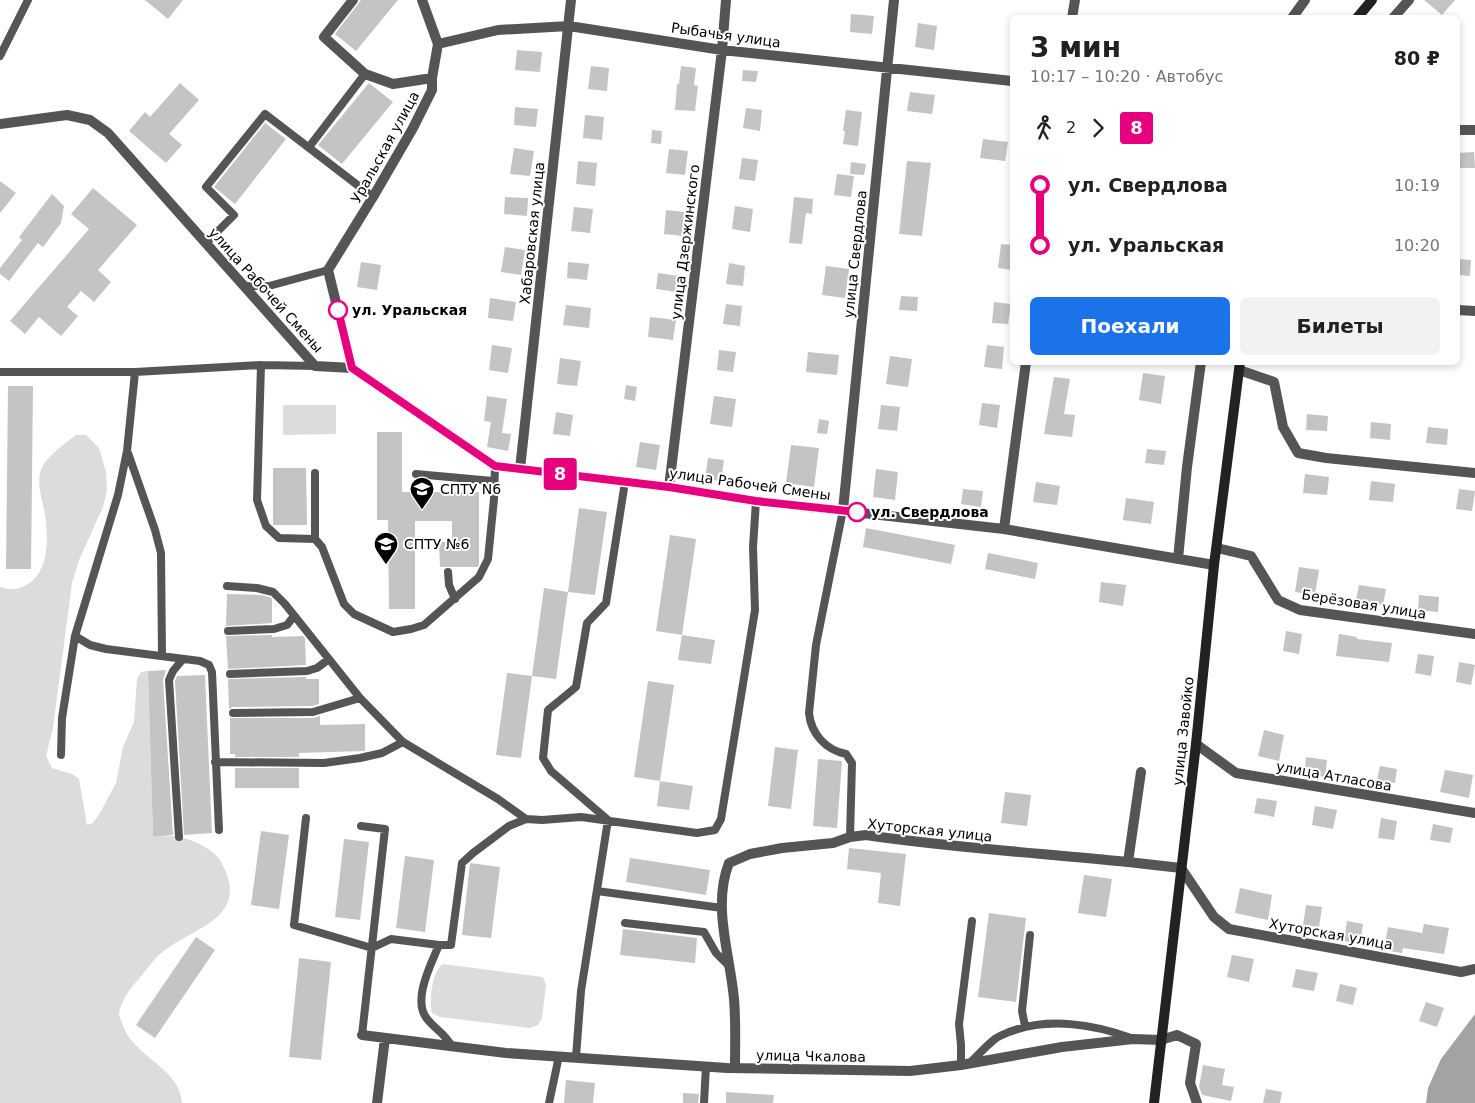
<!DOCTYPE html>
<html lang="ru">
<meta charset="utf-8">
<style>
:root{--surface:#fff;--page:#f2f2f2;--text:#202124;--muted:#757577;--accent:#1a73e8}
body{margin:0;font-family:"DejaVu Sans",sans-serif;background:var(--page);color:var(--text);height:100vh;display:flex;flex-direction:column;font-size:19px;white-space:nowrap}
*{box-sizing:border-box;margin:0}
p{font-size:16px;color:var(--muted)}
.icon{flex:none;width:28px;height:28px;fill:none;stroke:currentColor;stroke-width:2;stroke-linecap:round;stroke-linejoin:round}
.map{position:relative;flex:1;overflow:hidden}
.side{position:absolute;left:1010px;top:15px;width:450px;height:350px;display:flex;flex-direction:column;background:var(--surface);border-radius:8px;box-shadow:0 2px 8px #0003}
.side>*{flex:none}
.badge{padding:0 10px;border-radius:4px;font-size:18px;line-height:32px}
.map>.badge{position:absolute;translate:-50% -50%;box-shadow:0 0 0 2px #fff}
.legs{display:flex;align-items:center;gap:8px;height:55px;padding:0 20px;font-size:16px}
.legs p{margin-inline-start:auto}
.overview{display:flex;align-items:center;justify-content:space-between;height:85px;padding:0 20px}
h1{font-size:28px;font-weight:700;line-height:38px}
.action{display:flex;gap:10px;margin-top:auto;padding:10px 20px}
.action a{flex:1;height:58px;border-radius:8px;background:var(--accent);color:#fff;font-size:20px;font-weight:700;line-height:58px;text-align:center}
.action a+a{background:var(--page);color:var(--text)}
ul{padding:0 20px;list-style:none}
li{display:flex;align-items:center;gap:18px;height:60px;font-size:19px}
li i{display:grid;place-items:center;width:8px;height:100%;margin:0 6px;background:currentColor}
li i::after{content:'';width:12px;height:12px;margin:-6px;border:4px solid;border-radius:50%;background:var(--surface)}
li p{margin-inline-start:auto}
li:first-child i{background:linear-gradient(#0000 50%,currentColor 0)}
li:last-child i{background:linear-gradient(currentColor 50%,#0000 0)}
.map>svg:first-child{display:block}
</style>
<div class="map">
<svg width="1475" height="1103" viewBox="0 0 1475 1103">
<rect width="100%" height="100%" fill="#fff"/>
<!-- green -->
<path fill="#dcdcdc" d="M 283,405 L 336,405 L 336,434 L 283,435 Z
M 76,435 L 86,435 L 99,448 L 106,472 L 107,490 L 103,507 L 79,560 L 72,583 L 53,728 L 46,756 L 52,768 L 72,774 L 79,779 L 87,825 L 93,823 L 100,813 L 116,783 L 123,747 L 134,722 L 137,678 L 141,672 L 148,671 L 153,837 C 161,837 171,835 179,837 C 194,840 214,849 221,862 C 253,919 192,927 160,954 C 152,961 145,972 138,980 C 130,988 121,1001 119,1013 C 119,1016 121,1020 122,1023 C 132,1057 180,1067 182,1103 L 0,1103 L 0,587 C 5,588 11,590 15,589 C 49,582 49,543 45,515 C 43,501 36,484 41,470 C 46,456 65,444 76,435 Z
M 443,964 L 543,977 L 546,985 L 542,1018 L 538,1025 L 530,1028 L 440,1017 L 432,1013 C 429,1002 432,970 443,964 Z"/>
<!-- water -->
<path fill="#a3a3a3" d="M 1475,1014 L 1475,1103 L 1426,1103 L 1428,1088 L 1441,1059 Z"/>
<!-- building -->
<path fill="#c4c4c4" d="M 145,0 L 183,0 L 168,19 Z
M 361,0 L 398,0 L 356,51 L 335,34 Z
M 1424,0 L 1455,0 L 1442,15 Z
M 851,14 L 874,16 L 872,34 L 850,32 Z
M 918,23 L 937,26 L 934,50 L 915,47 Z
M 517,50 L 542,52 L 540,72 L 515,70 Z
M 591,66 L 609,68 L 607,91 L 588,89 Z
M 681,66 L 696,68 L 694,85 L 698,86 L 695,111 L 675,110 L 677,84 L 679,84 Z
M 743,70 L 758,71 L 756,82 L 742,81 Z
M 180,83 L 199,100 L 169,134 L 182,145 L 166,163 L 129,131 L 145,112 L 150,117 Z
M 369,83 L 393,102 L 342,164 L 318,145 Z
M 910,92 L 935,95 L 932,114 L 907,111 Z
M 515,107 L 538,109 L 536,127 L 514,125 Z
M 746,108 L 762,110 L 760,131 L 743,128 Z
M 846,110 L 862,112 L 858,146 L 843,144 L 845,131 L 843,131 Z
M 585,115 L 604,117 L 602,140 L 583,138 Z
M 265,123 L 286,139 L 235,204 L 214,187 Z
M 652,130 L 662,131 L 661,144 L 651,143 Z
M 983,139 L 1008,142 L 1005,161 L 980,158 Z
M 514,148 L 534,151 L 530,176 L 510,174 Z
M 669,149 L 688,151 L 685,175 L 666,173 Z
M 1474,152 L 1475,168 L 1458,168 L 1458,153 Z
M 742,158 L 758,160 L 755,181 L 739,179 Z
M 578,161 L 597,163 L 595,186 L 576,184 Z
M 907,161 L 931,163 L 922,236 L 899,234 Z
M 851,162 L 866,164 L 864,175 L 850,174 Z
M 837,174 L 854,176 L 851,197 L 834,195 Z
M 0,181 L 16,193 L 0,213 Z
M 93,188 L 137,225 L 98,270 L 111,282 L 94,302 L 81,291 L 67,307 L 78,316 L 61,336 L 39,317 L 25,334 L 10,321 L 89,229 L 71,214 Z
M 52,194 L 64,206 L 61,223 L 43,247 L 38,243 L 9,281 L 0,274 L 0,268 L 22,240 L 19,237 Z
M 505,197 L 528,198 L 527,216 L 504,214 Z
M 794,197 L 813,199 L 812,214 L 806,213 L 802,244 L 789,243 Z
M 735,206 L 753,209 L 750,232 L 732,229 Z
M 574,207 L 593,209 L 590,233 L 571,231 Z
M 666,210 L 685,212 L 683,236 L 664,234 Z
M 1001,244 L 1012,245 L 1012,270 L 998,268 Z
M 505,247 L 525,250 L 521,275 L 501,272 Z
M 1458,259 L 1471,260 L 1470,276 L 1458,275 Z
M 361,262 L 381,265 L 377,290 L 357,287 Z
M 568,262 L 589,264 L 587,280 L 567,278 Z
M 729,263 L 745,266 L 743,286 L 726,284 Z
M 826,266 L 849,269 L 845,298 L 822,295 Z
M 658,273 L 679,276 L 677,292 L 656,289 Z
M 901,296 L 918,297 L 917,311 L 899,310 Z
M 490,298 L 516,302 L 513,321 L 488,318 Z
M 994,302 L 1011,304 L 1008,324 L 992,323 Z
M 726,304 L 742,306 L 740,326 L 723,324 Z
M 566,305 L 591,308 L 589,328 L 563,325 Z
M 650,317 L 676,320 L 673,340 L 648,337 Z
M 492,345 L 512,348 L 508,373 L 489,370 Z
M 987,345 L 1004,347 L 1002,369 L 984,367 Z
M 719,350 L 736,352 L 733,372 L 717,370 Z
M 808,352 L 839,355 L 837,375 L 806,372 Z
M 890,356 L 912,359 L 908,387 L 886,384 Z
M 560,358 L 581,361 L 577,386 L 557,384 Z
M 1143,373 L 1165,376 L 1161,404 L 1139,400 Z
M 1054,377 L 1070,379 L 1064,414 L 1075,415 L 1072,437 L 1044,434 Z
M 626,385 L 637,387 L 635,401 L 624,399 Z
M 8,386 L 33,386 L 31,569 L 6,569 Z
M 487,396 L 507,399 L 502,433 L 511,434 L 508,451 L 487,447 L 491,422 L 484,421 Z
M 714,396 L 736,399 L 732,427 L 710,424 Z
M 982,403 L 1000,405 L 997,428 L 979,425 Z
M 881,405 L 900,407 L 897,431 L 878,429 Z
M 556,412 L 573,415 L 570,436 L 553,434 Z
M 1307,414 L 1328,416 L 1327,431 L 1306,430 Z
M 819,419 L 829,421 L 827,434 L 817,433 Z
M 1371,422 L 1391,424 L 1390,440 L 1370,438 Z
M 1428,427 L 1448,429 L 1447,445 L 1426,443 Z
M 377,432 L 402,432 L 402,492 L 479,492 L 479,565 L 478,567 L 440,567 L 439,542 L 452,542 L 452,521 L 415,521 L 415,609 L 389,609 L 388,520 L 377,520 Z
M 640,442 L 660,445 L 656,470 L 636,467 Z
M 791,445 L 819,448 L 814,487 L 786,483 Z
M 1147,449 L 1166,451 L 1164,465 L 1145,463 Z
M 708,458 L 724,460 L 721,481 L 705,479 Z
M 273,468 L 306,468 L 307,525 L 273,525 Z
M 876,469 L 898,472 L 895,500 L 873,497 Z
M 1305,474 L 1329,477 L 1327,495 L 1303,493 Z
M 1371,481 L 1395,484 L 1393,502 L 1369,500 Z
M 1036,482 L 1060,486 L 1057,505 L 1033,502 Z
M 963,489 L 983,491 L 981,507 L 961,504 Z
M 1459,489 L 1475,491 L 1472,511 L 1456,509 Z
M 1126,498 L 1154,502 L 1151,524 L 1123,520 Z
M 579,508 L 607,512 L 595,595 L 568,592 Z
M 866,528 L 955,545 L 951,564 L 863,547 Z
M 670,535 L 696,539 L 682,635 L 656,631 Z
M 988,553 L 1038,563 L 1035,579 L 985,569 Z
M 1299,567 L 1319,570 L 1315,595 L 1295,592 Z
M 1101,582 L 1126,585 L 1123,606 L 1099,602 Z
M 1359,585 L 1386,589 L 1383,605 L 1356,600 Z
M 544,588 L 568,592 L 556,679 L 532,676 Z
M 227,594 L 261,595 L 270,597 L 272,599 L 272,623 L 226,626 Z
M 1419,595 L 1439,597 L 1438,612 L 1418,610 Z
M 1286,631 L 1302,634 L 1299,654 L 1283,651 Z
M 1339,634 L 1357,637 L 1357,639 L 1392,643 L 1389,662 L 1336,656 Z
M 272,635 L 272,637 L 303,636 L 305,638 L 306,665 L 228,669 L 226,636 Z
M 682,635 L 715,640 L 711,664 L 678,660 Z
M 1418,654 L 1434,656 L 1431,676 L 1415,673 Z
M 1459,662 L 1475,665 L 1471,685 L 1456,682 Z
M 166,670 L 163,680 L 173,835 L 153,837 L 148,671 Z
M 507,673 L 532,676 L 521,758 L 496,755 Z
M 205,675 L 212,833 L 184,835 L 175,681 L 177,676 Z
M 306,677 L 306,679 L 319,679 L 319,704 L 312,706 L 233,707 L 229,709 L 228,679 Z
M 648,681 L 674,685 L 660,781 L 634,777 Z
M 320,716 L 320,725 L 365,724 L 365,751 L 299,753 L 299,757 L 235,757 L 235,754 L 230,754 L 230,718 L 313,718 Z
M 1264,730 L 1284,735 L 1279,761 L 1258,756 Z
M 775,747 L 798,750 L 791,809 L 768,806 Z
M 1306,757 L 1327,760 L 1325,777 L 1304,774 Z
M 818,759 L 842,761 L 837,828 L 813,826 Z
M 1380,766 L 1397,769 L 1395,783 L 1377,780 Z
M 235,768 L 299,768 L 299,788 L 235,788 Z
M 1445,770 L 1473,775 L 1469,798 L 1440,792 Z
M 660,781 L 693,786 L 689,810 L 657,806 Z
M 1005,792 L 1031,795 L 1027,826 L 1001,823 Z
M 1257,798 L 1277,801 L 1274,817 L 1254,813 Z
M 1315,806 L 1337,810 L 1333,829 L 1312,825 Z
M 1381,818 L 1397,821 L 1394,840 L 1378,838 Z
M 1433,824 L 1453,828 L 1450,843 L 1430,840 Z
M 261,831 L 289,835 L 279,909 L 251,905 Z
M 344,839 L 369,842 L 360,920 L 335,917 Z
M 849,848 L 906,854 L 900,906 L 878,903 L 881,873 L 847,869 Z
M 405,856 L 434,860 L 425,932 L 396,928 Z
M 630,858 L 710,870 L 706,895 L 626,882 Z
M 470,863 L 500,867 L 491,938 L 462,935 Z
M 1084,875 L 1112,879 L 1106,917 L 1078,913 Z
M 1240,888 L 1272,895 L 1268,920 L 1235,913 Z
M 1306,905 L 1322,907 L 1319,927 L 1303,925 Z
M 989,913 L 1026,918 L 1016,1002 L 978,997 Z
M 1347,921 L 1363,924 L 1360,944 L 1344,941 Z
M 1424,924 L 1449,928 L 1444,954 L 1403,948 L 1402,953 L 1384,950 L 1388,927 L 1422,933 Z
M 623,929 L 697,938 L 695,963 L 620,955 Z
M 196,937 L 215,950 L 155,1038 L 136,1025 Z
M 1232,955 L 1254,959 L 1249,982 L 1227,977 Z
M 299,958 L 331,962 L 321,1060 L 289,1057 Z
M 1296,969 L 1318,973 L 1314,991 L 1292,987 Z
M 1340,984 L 1357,988 L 1353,1005 L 1336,1001 Z
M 1426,1002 L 1444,1008 L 1437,1027 L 1419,1021 Z
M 1203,1065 L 1225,1069 L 1222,1085 L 1234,1087 L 1231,1101 L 1202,1095 L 1199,1087 Z
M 566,1080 L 595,1083 L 593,1103 L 564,1103 Z
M 1266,1089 L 1282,1092 L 1280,1103 L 1263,1103 Z
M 726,1092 L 774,1095 L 773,1103 L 726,1103 Z
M 683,1093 L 699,1094 L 698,1103 L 683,1103 Z"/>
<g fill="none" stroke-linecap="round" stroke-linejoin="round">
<!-- lane -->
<path stroke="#555" stroke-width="8" d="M 0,56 L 28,0
M 309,147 L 365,74
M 206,243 L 234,215 L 206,187 L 265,114 L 373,197
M 244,286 L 269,286 L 328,270
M 261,365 L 257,500 L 266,526 L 279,538 L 315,539 L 315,473
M 0,372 L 135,372
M 128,453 L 155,530 L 161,553 L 162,656
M 416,474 L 493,481
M 843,510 L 816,645 L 809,713 C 811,734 826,750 846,754 L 852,763 L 850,837
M 315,539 L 322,547 L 344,604 L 354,614 L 393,632 L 411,629 L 424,625 L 479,577 L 488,559 L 494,499 L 495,466
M 448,572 L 449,585 L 455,599
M 227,586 L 257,588 L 273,592 L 285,604 L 360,698 L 403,742 L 498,799 L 526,819
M 228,631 L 274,629 L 287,625 L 294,616
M 75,636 L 90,645 L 106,649 L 200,661 L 209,665 L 212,672 L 219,830
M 230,674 L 307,671 L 317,668 L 329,659
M 233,713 L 313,712 L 360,698
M 61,755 L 62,718 L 75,636 L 118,495 L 127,451 L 135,372 L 261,365 L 315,366
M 215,762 L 324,763 L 360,758 L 382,753 L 403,742
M 306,818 L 294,925 L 372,948 L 391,939 L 439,945 C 431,964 411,1002 428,1020 C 437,1031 445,1033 452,1047
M 361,826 L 385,829 L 362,1035
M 179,837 L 169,680 L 173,671 L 183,659
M 597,891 L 722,908
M 625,923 L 704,932 L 716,953 L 729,966
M 439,945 L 451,945 L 462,863 L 473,853 L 509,826 L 526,819 L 542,820 L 581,817 L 697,833 L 715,830 L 721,819 L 755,610 L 753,547 L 756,501
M 1025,1026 L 1022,1011 L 1030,935
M 576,1057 L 581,991 L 608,820 L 551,771 L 543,758 L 548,710 L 576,687 L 587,623 L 606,603 L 625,482
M 970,1063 C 978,1055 986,1046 995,1039 C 999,1036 1005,1034 1009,1032 C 1048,1017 1093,1024 1131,1038
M 961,1065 L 961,1045 L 959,1024 L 972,921
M 549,1103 L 559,1056
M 704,1103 L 706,1066"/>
<!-- street -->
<path stroke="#555" stroke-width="10" d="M 353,0 L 324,37 L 365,74 L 393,84 L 432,78
M 1072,18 L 1075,0
M 1292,18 L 1305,0
M 1393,18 L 1409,0
M 438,44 L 498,30 L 569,26 L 722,50 L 1012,81
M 0,124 L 67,115 L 90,120 L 108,133 L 315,366 L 352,368 L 495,466 L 669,487 L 756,501 L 1004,529 L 1214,565
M 1458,130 L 1475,130
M 1458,310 L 1475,311
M 352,368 L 328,270 L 373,197 L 413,128 L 432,90 L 432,78 L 438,44 L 422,0
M 1239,370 L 1274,382 L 1283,427 L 1298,453 L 1326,458 L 1475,473
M 520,469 L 571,0
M 669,487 L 722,50 L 726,0
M 843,510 L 894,0
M 1004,529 L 1026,362
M 1217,548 L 1251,556 L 1278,600 L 1300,610 L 1475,634
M 1178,559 L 1187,467 L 1201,362
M 1196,744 L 1236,773 L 1475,813
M 1128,862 L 1181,868 L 1214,917 L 1229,929 L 1461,972 L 1475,969
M 362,1035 L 506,1053 L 727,1068 L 910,1071 L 961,1065 L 1062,1047 L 1133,1039 L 1161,1040 L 1177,1035 L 1196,1044 L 1190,1083 L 1197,1103
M 735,1068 C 735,1045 736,1022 734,999 C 730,954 712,906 729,863 L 750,854 L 782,848 L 833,843 L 850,837 L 866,835 C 953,848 1040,853 1128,862 L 1141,772
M 377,1103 L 385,1038"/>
<!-- secondary -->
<path stroke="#222" stroke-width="10" d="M 1357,18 L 1372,0
M 1154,1103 L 1196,744 L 1214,565 L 1240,362"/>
</g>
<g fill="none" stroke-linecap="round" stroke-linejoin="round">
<defs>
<path id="line-1" d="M 338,310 L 352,368 L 495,466 L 669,487 L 756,501 L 857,512"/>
</defs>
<!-- line-1 casing -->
<use href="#line-1" stroke="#fff" stroke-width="11"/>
<!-- line-1 -->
<use href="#line-1" stroke="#e6007e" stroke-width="8"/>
</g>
<!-- icons -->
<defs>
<symbol id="school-pin" viewBox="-11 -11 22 30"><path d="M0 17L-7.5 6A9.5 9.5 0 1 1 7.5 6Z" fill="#000" stroke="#fff"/><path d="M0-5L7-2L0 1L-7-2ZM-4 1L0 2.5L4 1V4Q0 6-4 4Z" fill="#fff"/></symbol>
<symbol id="university-pin" viewBox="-11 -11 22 30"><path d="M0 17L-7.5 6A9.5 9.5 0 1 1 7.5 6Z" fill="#000" stroke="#fff"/><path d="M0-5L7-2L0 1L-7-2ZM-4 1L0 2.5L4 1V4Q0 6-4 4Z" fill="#fff"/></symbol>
</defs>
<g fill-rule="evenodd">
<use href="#school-pin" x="408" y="475" width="28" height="38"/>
<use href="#university-pin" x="372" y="530" width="28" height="38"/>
</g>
<!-- markers -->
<g fill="#fff" stroke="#e6007e" stroke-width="2.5">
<circle cx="338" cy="310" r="9"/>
<circle cx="857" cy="512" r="9"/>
</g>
<g text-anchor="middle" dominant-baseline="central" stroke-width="4" stroke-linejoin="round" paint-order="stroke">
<!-- street labels -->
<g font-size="14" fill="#000" stroke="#fff">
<text transform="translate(726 35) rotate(8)">Рыбачья улица</text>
<text transform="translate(385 147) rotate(-61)">Уральская улица</text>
<text transform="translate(532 233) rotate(-84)">Хабаровская улица</text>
<text transform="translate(685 242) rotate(-83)">улица Дзержинского</text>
<text transform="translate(855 254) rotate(-84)">улица Свердлова</text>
<text transform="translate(266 290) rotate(48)">улица Рабочей Смены</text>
<text transform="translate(750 484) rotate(8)">улица Рабочей Смены</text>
<text transform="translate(1364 604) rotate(9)">Берёзовая улица</text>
<text transform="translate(1183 731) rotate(-84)">улица Завойко</text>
<text transform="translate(1334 776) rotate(10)">улица Атласова</text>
<text transform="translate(930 830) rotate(6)">Хуторская улица</text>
<text transform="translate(1331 934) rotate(10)">Хуторская улица</text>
<text transform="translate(811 1056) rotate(1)">улица Чкалова</text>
</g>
<!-- stop labels -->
<g font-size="14" font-weight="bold" fill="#000" stroke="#fff" text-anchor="start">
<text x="352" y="310">ул. Уральская</text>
<text x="871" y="512">ул. Свердлова</text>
</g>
<!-- poi labels -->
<g font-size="14" fill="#000" stroke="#fff" text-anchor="start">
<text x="440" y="489">СПТУ N6</text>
<text x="404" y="544">СПТУ №6</text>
</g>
</g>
</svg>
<b class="badge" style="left:560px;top:474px;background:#e6007e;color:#fff">8</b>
<section class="side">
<div class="overview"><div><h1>3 мин</h1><p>10:17 – 10:20 · Автобус</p></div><b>80 ₽</b></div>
<div class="legs"><svg class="icon" aria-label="walk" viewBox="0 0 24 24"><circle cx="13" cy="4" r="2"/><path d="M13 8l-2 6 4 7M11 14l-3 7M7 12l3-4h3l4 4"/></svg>2<svg class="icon" aria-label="forward" viewBox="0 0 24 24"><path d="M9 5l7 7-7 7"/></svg><b class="badge" style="background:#e6007e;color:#fff">8</b></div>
<ul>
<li><i style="color:#e6007e"></i><b>ул. Свердлова</b><p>10:19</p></li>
<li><i style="color:#e6007e"></i><b>ул. Уральская</b><p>10:20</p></li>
</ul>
<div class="action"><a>Поехали</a><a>Билеты</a></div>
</section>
</div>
